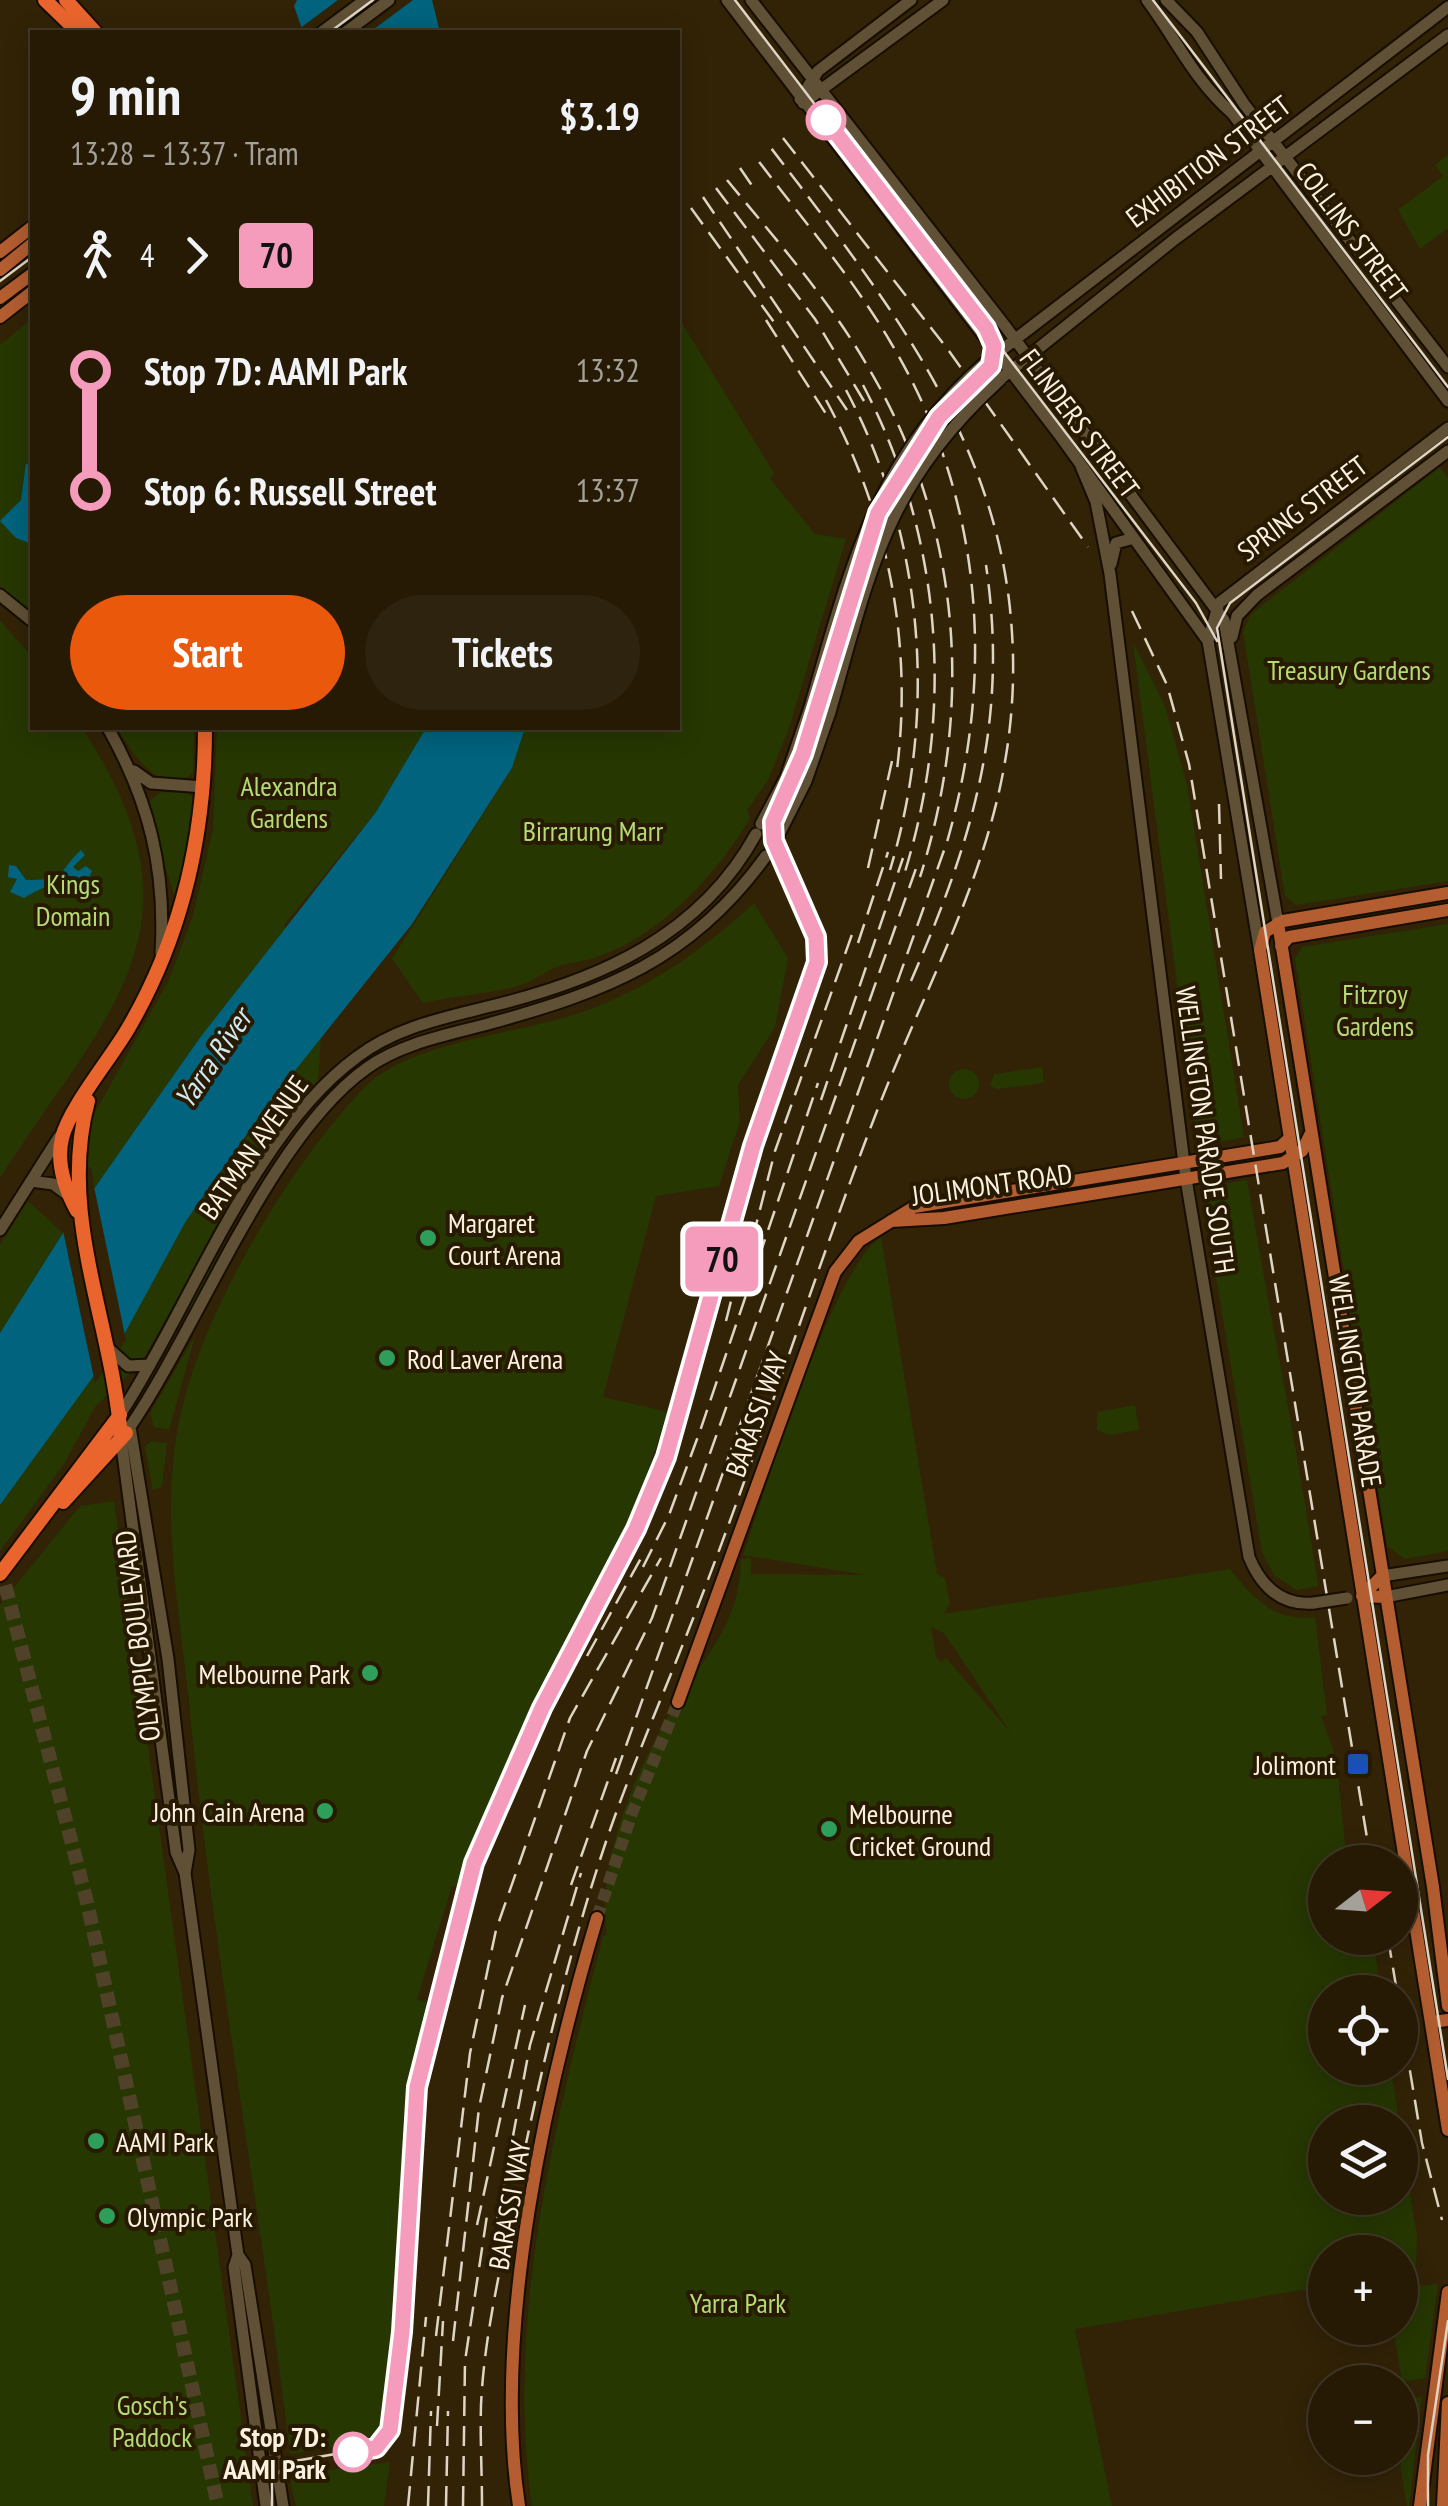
<!DOCTYPE html>
<meta charset="utf-8">
<style>
:root{--surface:#261a05;--page:#2e230f;--text:#f1f3f6;--muted:#a4a19a;--line:#423827;--accent:#ea580c}
body{margin:0;font-family:"PT Sans Narrow",sans-serif;background:var(--page);color:var(--text);height:100vh;display:flex;flex-direction:column;font-size:38px;white-space:nowrap}
*{box-sizing:border-box;margin:0}
p{font-size:32px;color:var(--muted)}
.icon{flex:none;width:55px;height:55px;fill:none;stroke:currentColor;stroke-width:2;stroke-linecap:round;stroke-linejoin:round}
.map{position:relative;flex:1;overflow:hidden}
.sheet{position:absolute;left:30px;top:30px;width:650px;height:700px;display:flex;flex-direction:column;background:var(--surface);border-radius:0px;box-shadow:0 5px 25px #0003,0 0 0 2px var(--line)}
.sheet>*{flex:none}
.badge{padding:0 20px;border-radius:8px;font-size:35px;line-height:65px}
.needle{width:65px;rotate:73deg}
.buttons{position:absolute;left:1308px;top:1845px;display:grid;gap:20px}
.buttons a{display:grid;place-items:center;width:110px;height:110px;border-radius:50%;background:var(--surface);box-shadow:0 5px 25px #0003,0 0 0 2px var(--line);font-size:50px}
.map>.badge{position:absolute;translate:-50% -50%;box-shadow:0 0 0 5px #fff}
.legs{display:flex;align-items:center;gap:15px;height:110px;padding:0 40px;font-size:32px}
.legs p{margin-inline-start:auto}
.headline{display:flex;align-items:center;justify-content:space-between;height:170px;padding:0 40px}
h1{font-size:55px;font-weight:800;line-height:75px}
.cta{display:flex;gap:20px;margin-top:auto;padding:20px 40px}
.cta a{flex:1;height:115px;border-radius:60px;background:var(--accent);color:#fff;font-size:40px;font-weight:800;line-height:115px;text-align:center}
.cta a+a{background:var(--page);color:var(--text)}
ul{padding:0 40px;list-style:none}
li{display:flex;align-items:center;gap:35px;height:120px;font-size:38px}
li i{display:grid;place-items:center;width:15px;height:100%;margin:0 12px;background:currentColor}
li i::after{content:'';width:25px;height:25px;margin:-12px;border:8px solid;border-radius:50%;background:var(--surface)}
li p{margin-inline-start:auto}
li:first-child i{background:linear-gradient(#0000 50%,currentColor 0)}
li:last-child i{background:linear-gradient(currentColor 50%,#0000 0)}
.map>svg:first-child{display:block}
</style>
<div class="map">
<svg width="1448" height="2506" viewBox="0 0 1448 2506">
<rect width="100%" height="100%" fill="#322307"/>
<!-- green -->
<path fill="#263702" fill-rule="evenodd" d="M 1448,155 L 1448,228 L 1420,249 L 1398,210 L 1443,176 L 1435,165 Z
M 678,317 L 774,473 L 770,479 L 815,534 L 846,539 L 788,731 L 768,780 L 747,810 L 750,818 C 713,882 642,954 571,963 C 551,965 534,983 514,987 C 484,994 453,996 423,1003 L 392,959 L 512,768 L 525,728 L 678,728 Z
M 32,319 L 32,612 L 0,586 L 0,345 Z
M 1440,467 L 1448,478 L 1448,881 L 1296,905 L 1285,896 L 1243,631 L 1251,614 Z
M 0,621 L 32,656 L 32,728 L 82,728 C 213,927 109,1008 0,1178 Z
M 1133,642 L 1165,706 L 1187,785 L 1244,1137 L 1198,1146 Z
M 117,728 L 194,728 L 193,773 C 160,801 132,751 117,728 Z
M 217,728 L 426,728 L 376,812 L 284,925 L 287,929 L 199,1039 L 94,1189 L 92,1170 L 85,1163 L 89,1123 L 169,980 L 193,916 L 213,829 Z
M 161,792 L 188,793 L 194,798 L 185,858 L 174,896 L 150,811 L 150,801 Z
M 754,903 L 788,958 L 775,1027 L 738,1085 L 740,1121 L 719,1186 L 656,1196 L 603,1397 L 668,1412 L 633,1514 L 499,1792 L 464,1889 L 452,1886 L 417,1999 L 428,2003 L 425,2011 L 430,2013 L 410,2113 L 400,2290 L 384,2428 L 372,2441 L 290,2454 C 260,2203 213,1953 189,1702 C 179,1606 159,1510 181,1413 C 204,1309 289,1167 363,1089 C 407,1042 512,1035 573,1015 C 642,993 701,952 754,903 Z
M 1448,924 L 1448,1551 L 1405,1559 L 1387,1546 L 1295,959 L 1302,947 Z
M 321,1034 L 318,1083 L 257,1164 L 141,1362 L 95,1407 L 64,1464 L 0,1551 L 0,1505 L 125,1333 L 186,1221 Z
M 1042,1067 L 1044,1083 L 997,1089 L 990,1086 L 994,1074 Z
M949 1084a15 15 0 1 1 30 0a15 15 0 1 1-30 0Z
M 291,1136 L 295,1139 L 192,1311 L 186,1307 Z
M 1247,1180 C 1270,1316 1298,1450 1318,1586 L 1296,1590 L 1274,1575 L 1262,1552 L 1201,1187 Z
M 28,1201 L 63,1233 L 0,1333 L 0,1245 Z
M 881,1237 L 937,1574 L 945,1578 L 950,1604 L 944,1614 L 1230,1569 C 1254,1599 1274,1622 1315,1617 L 1327,1715 L 1321,1716 L 1336,1758 L 1347,1862 L 1325,1862 L 1325,1938 L 1373,1938 L 1381,1992 L 1325,1992 L 1325,2068 L 1391,2068 L 1399,2122 L 1325,2122 L 1325,2198 L 1400,2198 L 1400,2132 L 1417,2236 L 1416,2266 L 1400,2269 L 1400,2252 L 1325,2252 L 1325,2286 L 1075,2329 L 1112,2506 L 532,2506 C 505,2316 556,2119 603,1936 L 607,1935 C 596,1858 638,1764 680,1697 C 711,1648 740,1621 741,1559 L 751,1558 L 751,1574 L 866,1575 L 743,1555 C 765,1491 832,1270 881,1237 ZM 931,1627 L 944,1633 L 1011,1733 L 946,1658 L 941,1662 L 936,1657 Z
M 195,1336 L 169,1430 L 154,1427 L 150,1413 Z
M 1135,1405 L 1139,1430 L 1109,1435 L 1097,1430 L 1097,1412 Z
M 152,1441 L 167,1443 L 162,1487 L 153,1490 L 145,1446 Z
M 114,1501 L 253,2506 L 0,2506 L 0,1605 L 80,1506 Z
M 1438,2284 L 1425,2378 L 1402,2382 L 1393,2328 L 1400,2328 L 1400,2288 Z
M 1422,2397 L 1409,2506 L 1407,2506 C 1403,2481 1390,2418 1406,2398 Z
M 390,2462 L 384,2506 L 296,2506 L 290,2479 L 299,2474 Z"/>
<!-- water -->
<path fill="#01637d" d="M 297,0 L 432,0 L 440,32 L 303,32 L 294,6 Z
M 26,463 L 32,468 L 32,544 L 16,538 L 0,521 L 21,500 Z
M 426,728 L 525,728 L 512,768 L 412,924 L 266,1107 L 186,1221 L 125,1333 L 0,1505 L 0,1333 L 63,1233 L 199,1039 L 376,812 Z
M 81,850 L 85,855 L 73,867 L 78,871 L 86,866 L 92,871 L 87,882 C 57,880 49,884 24,898 L 10,892 L 17,879 L 8,877 L 9,865 L 16,866 L 26,880 C 70,880 55,874 81,850 Z"/>
<!-- pier -->
<path fill="#322307" d="M 338,0 L 413,0 L 370,32 L 295,32 Z
M 93,1182 L 126,1340 L 95,1383 L 62,1226 Z"/>
<g fill="none" stroke-linecap="round" stroke-linejoin="round">
<!-- primary-tunnel -->
<path stroke="#504228" stroke-width="12" stroke-dasharray="12 6" stroke-linecap="butt" d="M 597,1918 L 632,1813 L 678,1702"/>
<!-- highway-tunnel -->
<path stroke="#504228" stroke-width="14" stroke-dasharray="14 7" stroke-linecap="butt" d="M 0,1565 L 87,1902 L 218,2506"/>
<defs>
<path id="secondary" d="M 727,0 L 1061,437 L 1208,641 L 1259,947
M 751,0 L 1005,326 L 1224,620 L 1278,923
M 1147,0 C 1176,39 1194,80 1232,113 L 1448,401
M 1166,0 L 1197,32 L 1244,104 L 1448,367
M 322,32 L 365,0
M 346,32 L 389,0
M 800,99 L 818,71 L 911,0
M 803,103 L 943,0
M 991,358 L 1448,7
M 1004,376 L 1175,239 L 1448,35
M 1081,466 L 1096,502 L 1110,574 L 1186,1179 L 1249,1557 C 1261,1586 1281,1606 1314,1603
M 1111,564 L 1116,543 L 1134,538
M 0,595 L 32,621
M 1232,637 L 1237,616 L 1257,595 L 1448,451
M 1208,641 L 1219,603 L 1448,428
M 108,728 C 149,801 166,868 161,953
M 134,771 L 151,783 L 204,787
M 761,824 L 786,777 L 810,707
M 772,848 L 806,781 L 830,712
M 31,1181 L 53,1184 L 68,1195
M 0,1230 L 59,1137
M 107,1347 L 128,1366 L 150,1365
M 123,1410 C 191,1305 254,1132 357,1057 C 396,1027 444,1018 491,1006 C 599,980 700,936 756,834
M 121,1439 L 176,1852 L 185,1873 L 234,2227 L 238,2255 L 234,2267 L 266,2506
M 1382,1576 L 1448,1566
M 1385,1597 L 1448,1585
M 185,1873 L 189,1850 L 168,1659 L 130,1427 C 199,1326 270,1137 367,1068 C 402,1043 447,1035 488,1024 C 607,991 691,960 766,856
M 238,2255 L 245,2265 L 283,2506"/>
<path id="primary" d="M 0,252 L 32,227
M 0,270 L 32,244
M 0,298 L 32,274
M 0,317 L 32,292
M 1448,893 L 1283,921 L 1265,932 L 1260,950 L 1448,2130
M 1278,923 L 1433,1887 L 1448,2006
M 1281,946 L 1289,937 L 1448,910
M 891,1221 L 944,1218 L 1283,1163 L 1302,1151 L 1310,1135
M 1382,1576 L 1362,1596 L 1385,1597
M 678,1702 L 835,1272 L 859,1241 L 914,1207 L 1280,1147 L 1290,1138
M 1432,2022 L 1448,2020
M 519,2506 C 492,2329 546,2089 597,1918
M 1420,2506 L 1448,2292
M 1443,2506 L 1448,2403"/>
<path id="highway" d="M 45,0 L 78,32
M 66,0 L 95,32
M 88,1101 C 57,1216 113,1324 121,1439
M 77,1211 C 65,1189 56,1163 62,1138 C 69,1108 112,1057 129,1027 C 183,934 205,834 205,728
M 63,1502 L 126,1433
M 0,1574 L 120,1415"/>
</defs>
<!-- secondary casing -->
<use href="#secondary" stroke="#170d00" stroke-width="15"/>
<!-- primary casing -->
<use href="#primary" stroke="#170d00" stroke-width="16"/>
<!-- highway casing -->
<use href="#highway" stroke="#170d00" stroke-width="18"/>
<!-- secondary -->
<use href="#secondary" stroke="#605035" stroke-width="11"/>
<!-- primary -->
<use href="#primary" stroke="#b35d31" stroke-width="12"/>
<!-- highway -->
<use href="#highway" stroke="#ea652e" stroke-width="14"/>
<!-- tram -->
<path stroke="#dfd5c4" stroke-width="2.5" d="M 735,0 L 1196,603 L 1217,641
M 1153,0 L 1448,387
M 330,32 L 373,0
M 0,281 L 32,257
M 1448,437 L 1230,603 L 1217,628 L 1448,2079
M 801,902 L 772,826 C 780,795 799,766 809,734 C 840,639 856,542 910,456 C 934,419 968,397 991,365 L 992,336
M 272,2506 L 272,2479 L 289,2462 L 376,2447 L 390,2430 L 402,2332 L 417,2087 L 475,1863 L 542,1707 L 636,1529 L 666,1457 L 753,1146 L 814,970
M 1428,2506 L 1428,2455 L 1448,2321"/>
<!-- rail -->
<path stroke="#dfd5c4" stroke-width="2.5" stroke-dasharray="20 10" stroke-linecap="butt" d="M 783,138 L 949,351 L 1088,547
M 740,168 L 755,190
M 727,180 C 776,240 829,299 868,367 C 961,524 975,705 920,877
M 716,188 L 815,319 L 864,401
M 703,197 L 847,410
M 691,208 L 779,329
M 766,320 L 828,417
M 863,385 C 943,538 955,711 904,875
M 846,390 C 924,536 938,712 890,870
M 826,400 C 889,516 914,646 896,777
M 1132,611 L 1167,685 L 1189,764 L 1371,1862
M 1219,804 L 1221,879
M 868,868 L 892,761
M 858,943 L 888,852
M 911,981 C 973,839 1009,721 986,565
M 821,1100 L 903,858
M 745,1268 L 775,1151 L 855,926
M 726,1321 L 743,1253
M 643,1567 L 669,1515 L 700,1431 L 818,1083
M 587,1656 L 645,1551
M 616,1774 L 947,842 C 996,672 983,497 891,343 C 853,278 802,219 757,159
M 571,1885 L 616,1758
M 1388,1938 L 1397,1992
M 1400,2011 L 1422,2143 L 1442,2220
M 477,2225 L 525,2005
M 496,2227 L 530,2045 L 581,1873
M 436,2336 L 470,2053 L 496,1930 L 570,1718 L 661,1558
M 453,2341 L 479,2108 L 502,1998 L 587,1751 L 652,1618 L 919,860
M 437,2426 L 443,2321
M 408,2506 L 426,2317
M 428,2506 L 431,2411
M 446,2506 L 448,2411
M 463,2506 L 465,2361 L 488,2209
M 482,2506 C 482,2472 480,2439 481,2405 C 484,2338 500,2271 513,2206 C 539,2078 568,1951 611,1827 C 636,1756 667,1686 694,1616 C 757,1455 809,1290 870,1129 C 940,944 1034,809 1009,600 C 987,422 876,286 771,148"/>
<defs>
<path id="secondary-bridge" d="M 810,707 C 849,571 875,457 987,361
M 830,712 C 871,568 885,485 1001,379
M 1314,1603 L 1347,1598"/>
</defs>
<!-- secondary-bridge casing -->
<use href="#secondary-bridge" stroke="#170d00" stroke-width="15" stroke-linecap="butt"/>
<!-- secondary-bridge -->
<use href="#secondary-bridge" stroke="#605035" stroke-width="11"/>
</g>
<g fill="none" stroke-linecap="round" stroke-linejoin="round">
<defs>
<path id="line-1" d="M 353,2452 L 376,2448 L 390,2430 L 402,2332 L 417,2087 L 474,1863 L 542,1708 L 636,1529 L 666,1457 L 753,1146 L 817,962 L 816,937 L 774,841 L 773,822 L 803,754 L 878,513 L 939,417 L 991,366 L 994,346 L 986,328 L 826,120"/>
</defs>
<!-- line-1 casing -->
<use href="#line-1" stroke="#fff" stroke-width="22"/>
<!-- line-1 -->
<use href="#line-1" stroke="#f59bbb" stroke-width="15"/>
</g>
<!-- markers -->
<g fill="#fff" stroke="#f59bbb" stroke-width="5">
<circle cx="826" cy="120" r="18"/>
<circle cx="353" cy="2452" r="18"/>
</g>
<g fill="#2e9e5b" stroke="#281a00" stroke-width="4">
<circle cx="428" cy="1238" r="10"/>
<circle cx="387" cy="1358" r="10"/>
<circle cx="370" cy="1673" r="10"/>
<circle cx="325" cy="1811" r="10"/>
<circle cx="829" cy="1829" r="10"/>
<circle cx="96" cy="2141" r="10"/>
<circle cx="107" cy="2216" r="10"/>
</g>
<rect fill="#1a4fb4" stroke="#281a00" stroke-width="4" x="1346" y="1752" width="24" height="24" rx="5"/>
<g text-anchor="middle" dominant-baseline="central" stroke-width="8" stroke-linejoin="round" paint-order="stroke">
<!-- street labels -->
<g font-size="28" fill="#faf1e1" stroke="#281a00">
<text transform="translate(1208 161) rotate(-37)">EXHIBITION STREET</text>
<text transform="translate(1352 231) rotate(53)">COLLINS STREET</text>
<text transform="translate(1080 423) rotate(53)">FLINDERS STREET</text>
<text transform="translate(1302 508) rotate(-37)">SPRING STREET</text>
<text transform="translate(1206 1130) rotate(82)">WELLINGTON PARADE SOUTH</text>
<text transform="translate(253 1147) rotate(-55)">BATMAN AVENUE</text>
<text transform="translate(992 1184) rotate(-8)">JOLIMONT ROAD</text>
<text transform="translate(1356 1381) rotate(81)">WELLINGTON PARADE</text>
<text transform="translate(756 1414) rotate(-70)">BARASSI WAY</text>
<text transform="translate(137 1636) rotate(-97)">OLYMPIC BOULEVARD</text>
<text transform="translate(509 2205) rotate(-80)">BARASSI WAY</text>
</g>
<!-- park labels -->
<g font-size="28" fill="#b4dc75" stroke="#281a00">
<text x="1349" y="669">Treasury Gardens</text>
<text x="289" y="785">Alexandra<tspan x="289" dy="32">Gardens</tspan></text>
<text x="593" y="830">Birrarung Marr</text>
<text x="73" y="883">Kings<tspan x="73" dy="32">Domain</tspan></text>
<text x="1375" y="993">Fitzroy<tspan x="1375" dy="32">Gardens</tspan></text>
<text x="738" y="2302">Yarra Park</text>
<text x="152" y="2404">Gosch's<tspan x="152" dy="32">Paddock</tspan></text>
</g>
<!-- poi labels -->
<g font-size="28" fill="#faf1e1" stroke="#281a00" text-anchor="start">
<text x="448" y="1222">Margaret<tspan x="448" dy="32">Court Arena</tspan></text>
<text x="407" y="1358">Rod Laver Arena</text>
<text x="350" y="1673" text-anchor="end">Melbourne Park</text>
<text x="1336" y="1764" text-anchor="end">Jolimont</text>
<text x="305" y="1811" text-anchor="end">John Cain Arena</text>
<text x="849" y="1813">Melbourne<tspan x="849" dy="32">Cricket Ground</tspan></text>
<text x="116" y="2141">AAMI Park</text>
<text x="127" y="2216">Olympic Park</text>
</g>
<!-- stop labels -->
<g font-size="28" font-weight="bold" fill="#faf1e1" stroke="#281a00" text-anchor="end">
<text x="326" y="2436">Stop 7D:<tspan x="326" dy="32">AAMI Park</tspan></text>
</g>
<!-- water labels -->
<g font-size="30" font-style="italic" fill="#d1e8f2" stroke="#281a00">
<text transform="translate(212 1058) rotate(-56)">Yarra River</text>
</g>
</g>
</svg>
<div class="buttons">
<a><svg class="needle" viewBox="-14 -14 28 28"><path d="M0-13l5 13h-10z" fill="#e53935"/><path d="M0 13l5-13h-10z" fill="#a4a19a"/></svg></a>
<a><svg class="icon" aria-label="locate" viewBox="0 0 24 24"><circle cx="12" cy="12" r="6"/><path d="M12 2v4M12 18v4M2 12h4M18 12h4"/></svg></a>
<a><svg class="icon" aria-label="layers" viewBox="0 0 24 24"><path d="M12 4l9 5-9 5-9-5zM3 14l9 5 9-5"/></svg></a>
<a>+</a>
<a>−</a>
</div>
<b class="badge" style="left:722px;top:1259px;background:#f59bbb;color:#111">70</b>
<section class="sheet">
<div class="headline"><div><h1>9 min</h1><p>13:28 – 13:37 · Tram</p></div><b>$3.19</b></div>
<div class="legs"><svg class="icon" aria-label="walk" viewBox="0 0 24 24"><circle cx="13" cy="4" r="2"/><path d="M13 8l-2 6 4 7M11 14l-3 7M7 12l3-4h3l4 4"/></svg>4<svg class="icon" aria-label="forward" viewBox="0 0 24 24"><path d="M9 5l7 7-7 7"/></svg><b class="badge" style="background:#f59bbb;color:#111">70</b></div>
<ul>
<li><i style="color:#f59bbb"></i><b>Stop 7D: AAMI Park</b><p>13:32</p></li>
<li><i style="color:#f59bbb"></i><b>Stop 6: Russell Street</b><p>13:37</p></li>
</ul>
<div class="cta"><a>Start</a><a>Tickets</a></div>
</section>
</div>
